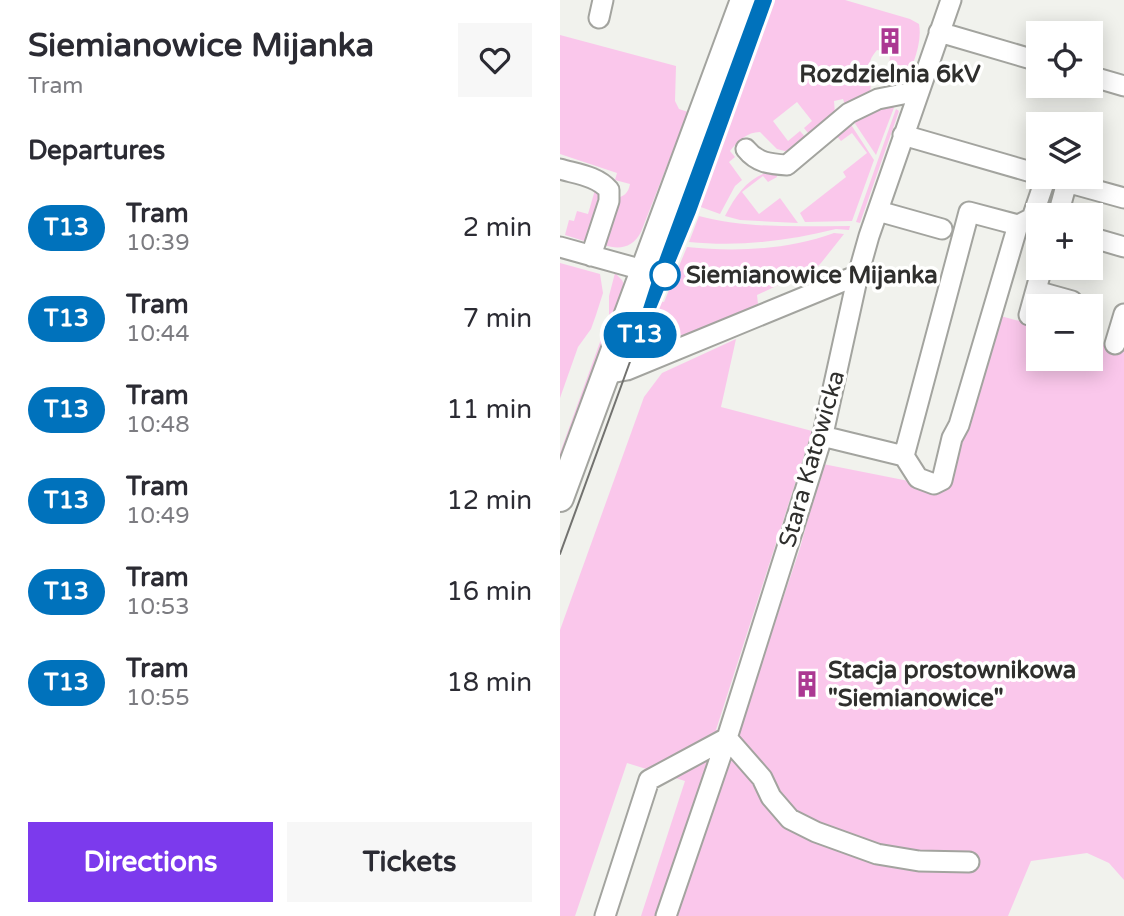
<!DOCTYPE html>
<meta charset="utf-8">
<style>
:root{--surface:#fff;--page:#f7f7f7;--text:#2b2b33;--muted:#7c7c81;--accent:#7c3aed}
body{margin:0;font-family:"Varela Round",sans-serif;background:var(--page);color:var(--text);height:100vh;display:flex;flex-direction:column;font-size:26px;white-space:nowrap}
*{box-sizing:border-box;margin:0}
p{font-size:23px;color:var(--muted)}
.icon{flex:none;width:38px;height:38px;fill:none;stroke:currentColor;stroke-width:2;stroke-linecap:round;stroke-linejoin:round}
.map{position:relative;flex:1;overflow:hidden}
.panel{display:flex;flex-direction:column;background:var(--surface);width:560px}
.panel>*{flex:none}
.badge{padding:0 14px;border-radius:23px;font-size:24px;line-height:46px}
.buttons{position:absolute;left:466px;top:21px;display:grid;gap:14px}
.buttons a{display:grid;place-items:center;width:77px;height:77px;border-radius:0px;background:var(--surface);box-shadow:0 4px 18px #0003;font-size:35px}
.map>.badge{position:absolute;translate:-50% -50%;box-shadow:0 0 0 4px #fff}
h2{padding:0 28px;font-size:26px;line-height:63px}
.round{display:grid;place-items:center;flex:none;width:74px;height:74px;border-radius:0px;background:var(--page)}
.head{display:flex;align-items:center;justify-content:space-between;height:119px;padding:0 28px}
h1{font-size:33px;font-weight:700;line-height:52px}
.primary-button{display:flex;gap:14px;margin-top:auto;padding:14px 28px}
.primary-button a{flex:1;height:80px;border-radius:0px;background:var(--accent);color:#fff;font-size:28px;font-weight:700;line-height:80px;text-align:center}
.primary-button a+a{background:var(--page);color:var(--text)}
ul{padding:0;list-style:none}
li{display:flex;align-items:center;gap:21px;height:91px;padding:0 28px}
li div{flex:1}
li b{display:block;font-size:26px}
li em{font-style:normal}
li .badge{min-width:77px;font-weight:700;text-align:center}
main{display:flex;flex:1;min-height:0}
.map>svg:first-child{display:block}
</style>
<main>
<section class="panel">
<div class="head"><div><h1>Siemianowice Mijanka</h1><p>Tram</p></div><a class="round"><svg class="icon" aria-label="heart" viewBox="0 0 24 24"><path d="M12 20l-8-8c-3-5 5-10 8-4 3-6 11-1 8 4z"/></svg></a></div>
<h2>Departures</h2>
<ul>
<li><span class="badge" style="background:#0072bc;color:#fff">T13</span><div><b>Tram</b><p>10:39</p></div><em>2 min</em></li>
<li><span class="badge" style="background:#0072bc;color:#fff">T13</span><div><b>Tram</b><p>10:44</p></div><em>7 min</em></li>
<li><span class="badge" style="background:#0072bc;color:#fff">T13</span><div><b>Tram</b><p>10:48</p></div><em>11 min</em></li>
<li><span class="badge" style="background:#0072bc;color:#fff">T13</span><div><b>Tram</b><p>10:49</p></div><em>12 min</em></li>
<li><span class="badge" style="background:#0072bc;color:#fff">T13</span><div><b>Tram</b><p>10:53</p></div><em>16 min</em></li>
<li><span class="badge" style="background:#0072bc;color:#fff">T13</span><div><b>Tram</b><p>10:55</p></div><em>18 min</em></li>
</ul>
<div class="primary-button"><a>Directions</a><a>Tickets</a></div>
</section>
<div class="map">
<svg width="564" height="916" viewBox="0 0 564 916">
<rect width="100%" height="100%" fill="#f1f2ed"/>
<!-- green -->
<path fill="#fac7eb" d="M 212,0 L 285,0 L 350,19 L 359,24 C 363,46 350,70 342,91 C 330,82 329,67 330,53 L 317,50 C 301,68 315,78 309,97 L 285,105 L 283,99 L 274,101 L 275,114 L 259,134 L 255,128 L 248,133 L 244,128 L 252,121 L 237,102 L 213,121 L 228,141 L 240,131 L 247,139 L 232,153 L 217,149 L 200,132 C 187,132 178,141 170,151 L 175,157 L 169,162 L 182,180 L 175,186 L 160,214 L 138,206 Z
M 0,35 L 116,66 L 115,101 L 119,109 L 128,112 L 81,232 C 73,248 59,250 44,245 L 55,199 C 64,196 68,194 70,184 L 55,180 L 57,173 L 0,154 Z
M 335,105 L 316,155 L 292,119 L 298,114 Z
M 336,109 L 339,111 L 300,223 L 296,222 Z
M 288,120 L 314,160 L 292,221 L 245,222 L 240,213 L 286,177 L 283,172 L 307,153 L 292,133 L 281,141 L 273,132 Z
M 216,170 L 217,177 L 208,182 L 203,176 L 182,192 L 199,214 L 220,198 L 238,223 L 180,220 L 165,216 C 177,193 189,175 216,170 Z
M 35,190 L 39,194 L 28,238 L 24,241 L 5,235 L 9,220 L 14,221 L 17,211 L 28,214 Z
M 139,216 C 189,229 239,226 290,226 L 289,230 L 276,229 C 227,241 180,247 129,242 Z
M 274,233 L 284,234 L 261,263 L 250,274 L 248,271 L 197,295 L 198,304 L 100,349 L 89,352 L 77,350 L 99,301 L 104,302 L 127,247 C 176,252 227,250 274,233 Z
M 0,263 L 40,274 L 43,293 L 36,315 L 31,329 L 18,347 L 0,398 Z
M 55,273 L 62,280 L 66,289 L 34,379 L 30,380 L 11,430 L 13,436 L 0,473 L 0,453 L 49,317 L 49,296 Z
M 437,315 L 478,326 L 478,359 L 530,359 L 530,341 L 564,351 L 564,880 L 549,863 L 527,853 L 471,861 L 448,916 L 81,916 L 125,781 L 67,763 L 15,916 L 0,916 L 0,630 L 84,397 L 102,373 L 176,339 L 161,407 L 252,431 L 156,730 L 178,733 L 240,548 L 263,464 L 384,488 Z"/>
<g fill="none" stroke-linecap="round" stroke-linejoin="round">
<defs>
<path id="minor" d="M 39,18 L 43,0
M 379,32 L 478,61
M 530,76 L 564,86
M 343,135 L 478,174
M 186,149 C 197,163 210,164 227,165 L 289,113 L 318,99 L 358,91
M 0,169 C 17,174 37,176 49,190 L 49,201 L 31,256
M 488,177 L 564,198
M 318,211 L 382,229
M 498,215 L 507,182
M 530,237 L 564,247
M 0,247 L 83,270
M 476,291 L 512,301
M 469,315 L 482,268
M 555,344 L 564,314
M 45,374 L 67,370 L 298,275
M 262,436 L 344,456 L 409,212 L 458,225 L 472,218 L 486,177
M 344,456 L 358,478 L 374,484 L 382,480 L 392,438 L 399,425 L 458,225
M 45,916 L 89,780 L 167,738 L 202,778 L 211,797 L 230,819 L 256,832 L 317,854 L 359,861 L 409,862
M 106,916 L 167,738 L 263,434 L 298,275 L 309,236 L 391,0"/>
<path id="major" d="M 0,498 L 184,0"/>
</defs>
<!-- minor casing -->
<use href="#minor" stroke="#a3a49f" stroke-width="23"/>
<!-- major casing -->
<use href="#major" stroke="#a3a49f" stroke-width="30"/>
<!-- minor -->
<use href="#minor" stroke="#fff" stroke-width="19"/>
<!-- major -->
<use href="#major" stroke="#fff" stroke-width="26"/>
<!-- tram -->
<path stroke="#72726f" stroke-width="2" d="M 0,554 L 79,337 L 131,211 L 207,0"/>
</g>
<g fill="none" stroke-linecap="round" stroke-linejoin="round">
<defs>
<path id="line" d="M 200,0 L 100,272 L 79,337 L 131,211 L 207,0"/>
</defs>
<!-- line casing -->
<use href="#line" stroke="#fff" stroke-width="16"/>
<!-- line -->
<use href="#line" stroke="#0072bc" stroke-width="10"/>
</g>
<!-- icons -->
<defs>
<symbol id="building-bare" viewBox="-9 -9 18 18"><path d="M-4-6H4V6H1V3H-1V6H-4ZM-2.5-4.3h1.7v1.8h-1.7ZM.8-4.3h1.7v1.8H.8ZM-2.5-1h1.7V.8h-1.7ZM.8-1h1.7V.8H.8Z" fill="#ab3892" stroke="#fffffe" stroke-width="2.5" paint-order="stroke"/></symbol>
</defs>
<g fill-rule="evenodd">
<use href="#building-bare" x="311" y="22" width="38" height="38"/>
<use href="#building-bare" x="228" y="665" width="38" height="38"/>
</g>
<!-- markers -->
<circle fill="#fff" stroke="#0072bc" stroke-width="3.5" cx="105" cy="275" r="14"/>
<g text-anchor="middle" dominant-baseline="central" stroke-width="7" stroke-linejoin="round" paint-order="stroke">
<!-- poi labels -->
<g font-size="24" font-weight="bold" fill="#2f2f2d" stroke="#fffffe">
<text x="330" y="74">Rozdzielnia 6kV</text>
<text x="268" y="670" text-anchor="start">Stacja prostownikowa<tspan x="268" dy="28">"Siemianowice"</tspan></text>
</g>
<!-- stop labels -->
<g font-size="24" font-weight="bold" fill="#2f2f2d" stroke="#fffffe" text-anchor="start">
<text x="126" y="275">Siemianowice Mijanka</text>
</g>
<!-- street labels -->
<g font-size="24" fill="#2f2f2d" stroke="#fffffe">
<text transform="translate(252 459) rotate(-74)">Stara Katowicka</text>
</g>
</g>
</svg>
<div class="buttons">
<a><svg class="icon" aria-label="locate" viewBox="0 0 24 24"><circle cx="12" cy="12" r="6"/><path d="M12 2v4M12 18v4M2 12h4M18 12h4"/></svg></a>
<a><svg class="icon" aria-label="layers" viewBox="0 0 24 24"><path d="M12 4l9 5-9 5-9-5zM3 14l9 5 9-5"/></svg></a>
<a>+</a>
<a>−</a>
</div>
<b class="badge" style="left:80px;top:335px;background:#0072bc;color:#fff">T13</b>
</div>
</main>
